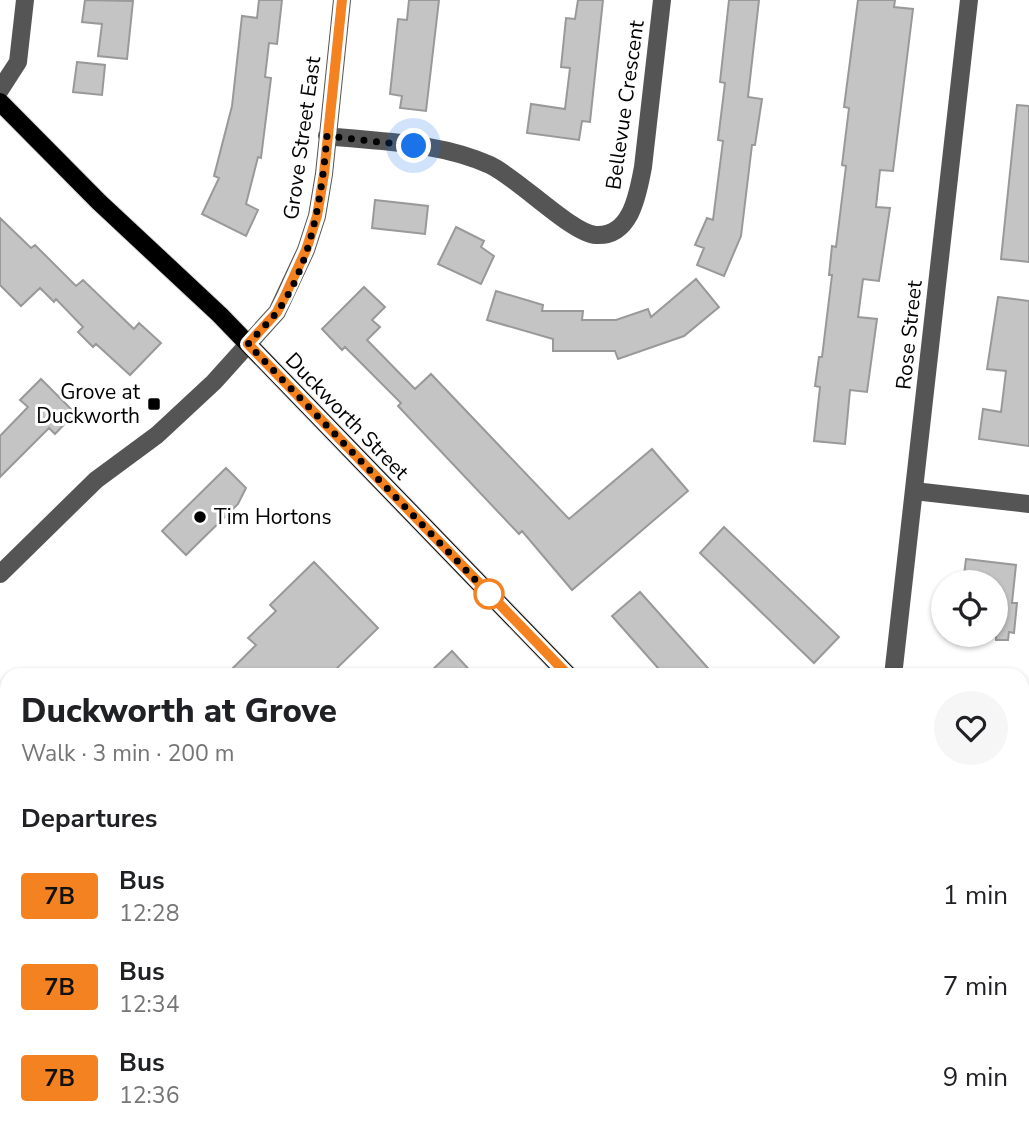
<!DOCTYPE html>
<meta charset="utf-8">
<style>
:root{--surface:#fff;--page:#f6f6f6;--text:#202124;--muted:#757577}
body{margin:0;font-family:"Nunito Sans",sans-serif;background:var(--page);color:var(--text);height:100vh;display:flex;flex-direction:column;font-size:26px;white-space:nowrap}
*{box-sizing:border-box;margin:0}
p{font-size:23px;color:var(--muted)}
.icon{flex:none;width:38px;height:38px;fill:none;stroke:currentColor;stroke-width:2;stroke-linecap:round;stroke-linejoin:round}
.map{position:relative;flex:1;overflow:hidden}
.drawer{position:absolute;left:0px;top:668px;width:1029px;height:471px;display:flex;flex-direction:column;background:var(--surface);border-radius:21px 21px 0 0;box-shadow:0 2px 5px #0004}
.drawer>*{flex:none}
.badge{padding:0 14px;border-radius:5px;font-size:24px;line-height:46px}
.buttons{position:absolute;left:931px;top:570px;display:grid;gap:14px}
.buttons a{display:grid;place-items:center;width:77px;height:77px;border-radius:50%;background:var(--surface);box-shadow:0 2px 5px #0004;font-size:35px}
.you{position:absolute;width:35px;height:35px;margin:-18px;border:5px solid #fff;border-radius:50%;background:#1a73e8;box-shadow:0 0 0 10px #1a73e833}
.map>.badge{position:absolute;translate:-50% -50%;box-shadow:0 0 0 4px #fff}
h2{padding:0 21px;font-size:26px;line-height:63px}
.round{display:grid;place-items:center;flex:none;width:74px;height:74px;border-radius:37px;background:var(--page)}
.summary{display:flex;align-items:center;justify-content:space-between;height:119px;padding:0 21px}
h1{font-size:33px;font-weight:800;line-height:52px}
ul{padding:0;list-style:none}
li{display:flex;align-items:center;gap:21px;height:91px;padding:0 21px}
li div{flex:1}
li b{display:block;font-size:26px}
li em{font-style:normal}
li .badge{min-width:77px;font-weight:700;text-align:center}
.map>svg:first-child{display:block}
</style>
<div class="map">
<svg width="1029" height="1138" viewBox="0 0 1029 1138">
<rect width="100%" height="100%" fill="#fff"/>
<!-- building -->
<path fill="#c4c4c4" stroke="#999" stroke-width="2" d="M 85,0 L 133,1 L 127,59 L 98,56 L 102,24 L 82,22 Z
M 259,0 L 282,0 L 277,44 L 269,43 L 265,77 L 271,78 L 261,158 L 258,157 L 246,204 L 258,210 L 246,236 L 202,214 L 219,178 L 214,176 L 232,106 L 242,16 L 257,18 Z
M 409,0 L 439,0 L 426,111 L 400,108 L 402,96 L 390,94 L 398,19 L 407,20 Z
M 578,0 L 603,0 L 590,122 L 582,121 L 579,140 L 527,133 L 531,104 L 565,109 L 570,68 L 561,67 L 566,18 L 575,19 Z
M 729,0 L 759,0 L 748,97 L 762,99 L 755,145 L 752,145 L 741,236 L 724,276 L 697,265 L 704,248 L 695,245 L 707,218 L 713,220 L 723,141 L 718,140 L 725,83 L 720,82 Z
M 858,0 L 895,0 L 894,7 L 913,9 L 893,171 L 880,170 L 876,207 L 890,208 L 879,281 L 863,279 L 858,317 L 877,319 L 867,392 L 850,390 L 845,444 L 814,441 L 820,387 L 815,386 L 819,357 L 822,357 L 832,275 L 829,275 L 832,246 L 836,247 L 846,166 L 842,165 L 849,108 L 844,107 Z
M 77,62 L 105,65 L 102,95 L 73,92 Z
M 1017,105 L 1029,106 L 1029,262 L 1001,259 Z
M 375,200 L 428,206 L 425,234 L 372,228 Z
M 0,218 L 31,248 L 35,245 L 76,286 L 83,280 L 134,329 L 139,323 L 161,343 L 130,375 L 96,344 L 93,347 L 78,332 L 83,327 L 56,299 L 54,302 L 40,288 L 21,306 L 0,285 Z
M 456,227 L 484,241 L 481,247 L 494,256 L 481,284 L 438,264 Z
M 696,279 L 719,307 L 684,336 L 618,359 L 615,351 L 553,351 L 553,339 L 487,320 L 496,291 L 543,305 L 542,311 L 583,311 L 582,320 L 616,320 L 648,309 L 651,317 Z
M 364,287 L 385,307 L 372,320 L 380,327 L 367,340 L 415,389 L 431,374 L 569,519 L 652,449 L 688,491 L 572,590 L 522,531 L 519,534 L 398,406 L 401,403 L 345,347 L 342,350 L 322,329 Z
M 998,297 L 1029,301 L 1029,446 L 979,439 L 983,409 L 1001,412 L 1006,371 L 987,369 Z
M 41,379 L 75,413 L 55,434 L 49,428 L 0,477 L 0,436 L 28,407 L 20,400 Z
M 226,468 L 246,488 L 238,504 L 186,555 L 162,531 Z
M 724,527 L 839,637 L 814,663 L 700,553 Z
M 966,559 L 1016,565 L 1012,603 L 1017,603 L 1014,633 L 1009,632 L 1008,640 L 996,640 L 996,583 L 963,583 Z
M 314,562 L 378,628 L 329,676 L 225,676 L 256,645 L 248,638 L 276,611 L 270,605 Z
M 640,592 L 715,676 L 665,676 L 612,616 Z
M 452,651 L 475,676 L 426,676 Z"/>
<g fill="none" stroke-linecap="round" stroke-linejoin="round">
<defs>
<path id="major" d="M 0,102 L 99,202 L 220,315 L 569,676
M 1022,1129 L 1029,1136"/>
</defs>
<!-- major casing -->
<use href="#major" stroke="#dbdbdb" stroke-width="20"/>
<!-- minor -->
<path stroke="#555" stroke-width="18" d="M 0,90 L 18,62 L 25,0
M 327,136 C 381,142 440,142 490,165 C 518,178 572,234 596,235 C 632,237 638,192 643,167 L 662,0
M 914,491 L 1029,504
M 0,574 L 96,480 L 157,435 L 214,382 L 277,312 L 306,250 L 317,216 L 324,174 L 342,0
M 893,676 L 969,0
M 0,765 L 7,772
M 0,1055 L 7,1048
M 362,1132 L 367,1138
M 513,1138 L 519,1132"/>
<!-- major -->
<use href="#major" stroke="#000" stroke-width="18"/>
</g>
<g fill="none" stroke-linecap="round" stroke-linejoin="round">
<defs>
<path id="line" d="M 342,0 L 324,174 L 317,216 L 306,250 L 285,296 L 277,312 L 248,344 L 569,676"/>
</defs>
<!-- line casing -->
<use href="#line" stroke="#fff" stroke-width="16"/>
<!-- line -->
<use href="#line" stroke="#f58220" stroke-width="10"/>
<!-- walk -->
<path stroke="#000" stroke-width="7" stroke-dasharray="0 12.6" d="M 414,146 L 327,136 C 322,194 312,264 277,312 C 268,323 257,334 248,344 L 489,594"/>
</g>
<!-- markers -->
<g fill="#000" stroke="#fff" stroke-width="2.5">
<rect x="147" y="397" width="14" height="14" rx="3.5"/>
<circle cx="200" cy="517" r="7"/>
</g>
<circle fill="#fff" stroke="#f58220" stroke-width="3.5" cx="489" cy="594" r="14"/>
<g text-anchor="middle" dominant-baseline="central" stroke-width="6" stroke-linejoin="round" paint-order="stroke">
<!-- street labels -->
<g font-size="21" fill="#000" stroke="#fff">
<text transform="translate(625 105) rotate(-82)">Bellevue Crescent</text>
<text transform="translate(302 138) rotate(-82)">Grove Street East</text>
<text transform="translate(909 335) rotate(-84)">Rose Street</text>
<text transform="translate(347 416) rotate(46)">Duckworth Street</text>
</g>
<!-- poi labels -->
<g font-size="21" fill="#000" stroke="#fff" text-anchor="end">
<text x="140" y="392">Grove at<tspan x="140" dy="24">Duckworth</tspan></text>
<text x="214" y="517" text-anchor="start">Tim Hortons</text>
</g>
</g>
</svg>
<div class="buttons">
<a><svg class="icon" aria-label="locate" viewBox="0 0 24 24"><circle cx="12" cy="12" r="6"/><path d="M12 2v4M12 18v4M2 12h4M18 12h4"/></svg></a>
</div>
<div class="you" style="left:414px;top:146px"></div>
<section class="drawer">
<div class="summary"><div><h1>Duckworth at Grove</h1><p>Walk · 3 min · 200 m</p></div><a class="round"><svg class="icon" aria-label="heart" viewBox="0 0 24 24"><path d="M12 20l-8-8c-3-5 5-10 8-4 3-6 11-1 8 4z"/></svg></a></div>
<h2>Departures</h2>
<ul>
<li><span class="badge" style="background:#f58220;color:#111">7B</span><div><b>Bus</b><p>12:28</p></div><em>1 min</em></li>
<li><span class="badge" style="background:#f58220;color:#111">7B</span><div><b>Bus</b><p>12:34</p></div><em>7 min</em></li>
<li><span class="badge" style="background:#f58220;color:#111">7B</span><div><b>Bus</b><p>12:36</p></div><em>9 min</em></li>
</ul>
</section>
</div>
